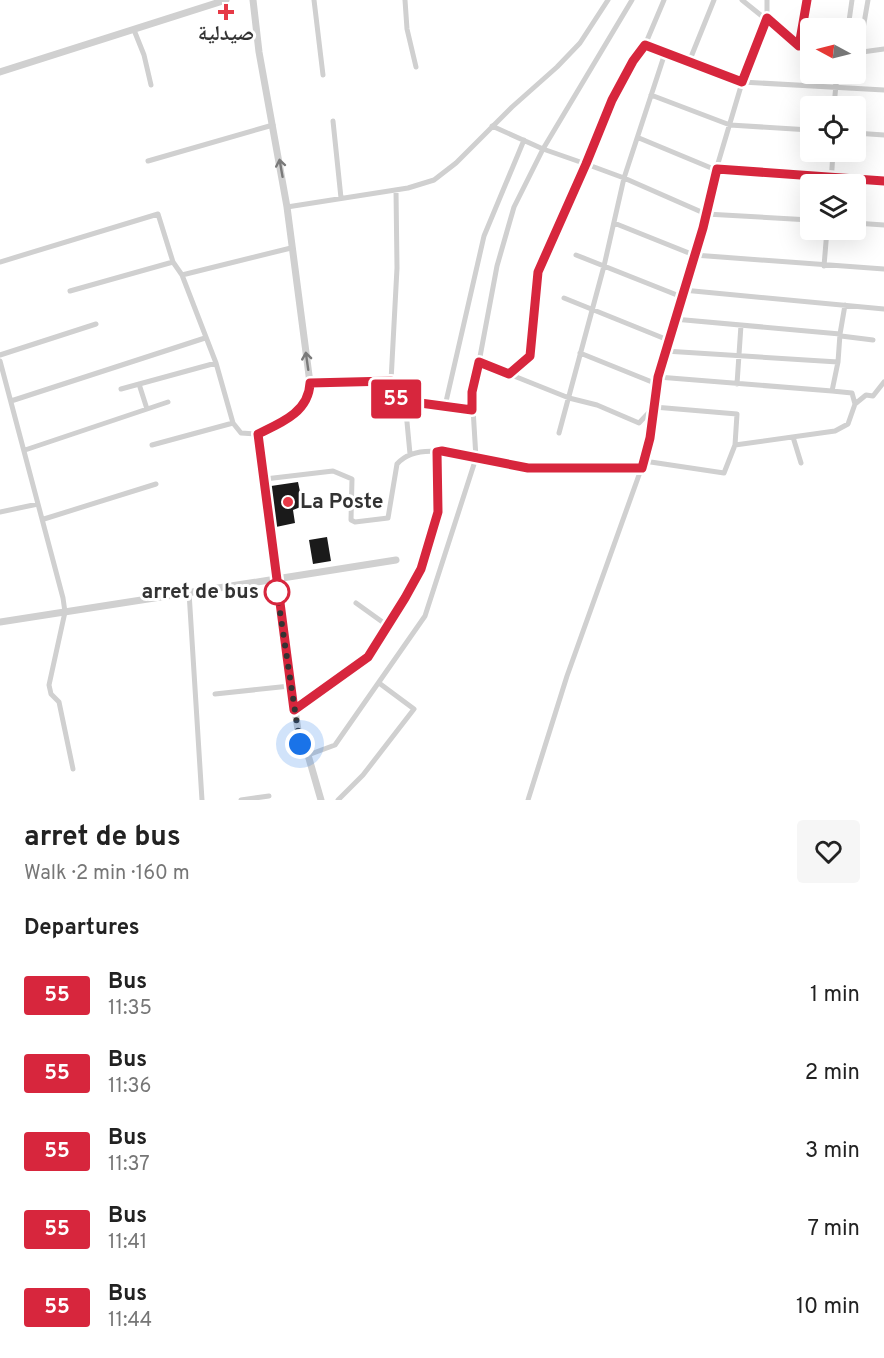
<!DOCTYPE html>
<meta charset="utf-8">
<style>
:root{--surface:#fff;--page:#f6f6f6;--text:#222;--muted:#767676}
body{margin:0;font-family:Overpass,"Noto Naskh Arabic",sans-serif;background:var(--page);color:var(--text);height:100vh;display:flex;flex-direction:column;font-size:22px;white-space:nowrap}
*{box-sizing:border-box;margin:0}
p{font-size:20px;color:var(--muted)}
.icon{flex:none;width:33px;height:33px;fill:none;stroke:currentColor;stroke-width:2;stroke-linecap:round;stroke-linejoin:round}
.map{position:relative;height:800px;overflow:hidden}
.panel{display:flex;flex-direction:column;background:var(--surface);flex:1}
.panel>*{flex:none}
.badge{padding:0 12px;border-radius:4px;font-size:21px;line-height:39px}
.needle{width:39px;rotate:277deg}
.fabs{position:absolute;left:800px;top:18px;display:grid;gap:12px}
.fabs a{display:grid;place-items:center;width:66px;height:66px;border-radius:6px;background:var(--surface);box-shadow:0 6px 24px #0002;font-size:30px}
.you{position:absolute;width:30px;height:30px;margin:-15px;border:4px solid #fff;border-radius:50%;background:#1a73e8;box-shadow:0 0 0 9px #1a73e833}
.map>.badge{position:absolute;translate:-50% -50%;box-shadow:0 0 0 3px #fff}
h2{padding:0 24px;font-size:22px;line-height:54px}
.round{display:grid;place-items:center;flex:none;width:63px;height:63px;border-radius:6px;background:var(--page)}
.overview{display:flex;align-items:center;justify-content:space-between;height:102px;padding:0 24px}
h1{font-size:28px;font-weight:700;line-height:45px}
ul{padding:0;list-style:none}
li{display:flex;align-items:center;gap:18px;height:78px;padding:0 24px}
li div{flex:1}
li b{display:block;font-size:22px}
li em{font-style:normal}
li .badge{min-width:66px;font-weight:700;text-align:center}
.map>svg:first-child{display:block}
</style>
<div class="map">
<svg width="884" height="800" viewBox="0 0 884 800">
<rect width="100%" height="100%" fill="#fff"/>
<!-- building -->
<path fill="#1a1a1a" d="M 298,482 L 303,506 L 293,510 L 295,523 L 276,527 L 271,486 Z
M 327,537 L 331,561 L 313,564 L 309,540 Z"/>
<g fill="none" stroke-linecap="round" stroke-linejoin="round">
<!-- minor -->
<path stroke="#d0d0d0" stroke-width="5" d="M 314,0 L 323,75
M 405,0 L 407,29 L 416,67
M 742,0 L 799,46 L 810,49
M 848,28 L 852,0
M 134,30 L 144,55 L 151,85
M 645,45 L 742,82 L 884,90
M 799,46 L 807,0
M 859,52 L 868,0
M 855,53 L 884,49
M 689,62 L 714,0
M 651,95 L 730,125 L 810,130
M 834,106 L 837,74
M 333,121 L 341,198
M 492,126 L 543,149 L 586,164 L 612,100 L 633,61 L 645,45 L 664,0
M 855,133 L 884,135
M 639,138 L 716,170
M 148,161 L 273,125
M 718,169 L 884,181
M 831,184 L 833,152
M 287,207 L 408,188 L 434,180 L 456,163 L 512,107 L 557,67 L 580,43 L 608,0
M 614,223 L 694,255 L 884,269
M 855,223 L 884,225
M 576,255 L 682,297
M 0,262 L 158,214 L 173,262 L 182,275 L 216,363 L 233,423 L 241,433 L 258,434
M 824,266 L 827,230
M 182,275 L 291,248
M 683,290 L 884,309
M 70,291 L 173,262
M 564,298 L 668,340
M 840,334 L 845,305
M 841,336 L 873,340
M 665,351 L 838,362 L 840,334 L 674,319
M 580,353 L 657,384
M 0,355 L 96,324
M 0,361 L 63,598 L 65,612 L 49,685 L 51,694 L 59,702 L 73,769
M 479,362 L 497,266 L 514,207 L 543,149 L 632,0
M 509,374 L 529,356 L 539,272 L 586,164 L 624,178 L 706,214 L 810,220
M 658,377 L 832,391 L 838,362
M 391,381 L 397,268 L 396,190
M 310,383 L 391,381 L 396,399 L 445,406
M 139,384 L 147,409
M 737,384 L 741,325
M 121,389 L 216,363
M 832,391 L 852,393 L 855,404
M 11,401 L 205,338
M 405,401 L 410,454
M 472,409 L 445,406 L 484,236 L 524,140
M 559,433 L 604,266 L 624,178 L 665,53
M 793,437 L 801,463
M 152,445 L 233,423
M 25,450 L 168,402
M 644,461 L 724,473 L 735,445
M 642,468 L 528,468 L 476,458 L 472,392 L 479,362 L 569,398 L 597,405 L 639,423 L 654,407 L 737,414 L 735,445 L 835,431 L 848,424 L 855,404 L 866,395 L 873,396 L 884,382
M 265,479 L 333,471 L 352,479 L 351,520 L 355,522 L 388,518 L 397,464 C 415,443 452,453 476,458 L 425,616 L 335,745 L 308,755
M 0,512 L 38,504
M 44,519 L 156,484
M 189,592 L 202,800
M 356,603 L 388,626 L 421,569 L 431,542 L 438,512 L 437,452
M 215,694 L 290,686
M 294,710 L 367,658 L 388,626
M 241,800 L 269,796
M 338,800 L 363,775 L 414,709 L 379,683
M 528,800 L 567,676 L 644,461 L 650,438 L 658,377 L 670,331 L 703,228 L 716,170 L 744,76 L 767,18 L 767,0"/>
<!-- tertiary -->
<path stroke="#d0d0d0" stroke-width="7" d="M 0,72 L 226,0
M 0,622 L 276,579 L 265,479 L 258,434 C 281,423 309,412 310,383 L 287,207 L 259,52 L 253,0
M 321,800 L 308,755 L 300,744 L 276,579 L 396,560"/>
</g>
<!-- one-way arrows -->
<defs><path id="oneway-shaft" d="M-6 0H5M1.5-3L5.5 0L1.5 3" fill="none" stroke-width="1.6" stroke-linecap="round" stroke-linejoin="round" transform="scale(1.5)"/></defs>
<g stroke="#7a7a7a">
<use href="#oneway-shaft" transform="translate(281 168) rotate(-100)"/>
<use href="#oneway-shaft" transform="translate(307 361) rotate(-98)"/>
</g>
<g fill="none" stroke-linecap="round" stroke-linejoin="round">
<defs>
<path id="line" d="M 807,0 L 799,46 L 767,18 L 742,82 L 645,45 L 633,61 L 612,100 L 586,164 L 538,272 L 530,356 L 509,374 L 479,362 L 472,392 L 472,410 L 398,400 L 395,398 L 391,381 L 310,383 C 309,412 281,423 258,434 L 294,710 L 368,657 L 405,598 L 421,569 L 438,512 L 437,452 L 442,451 L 528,468 L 642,468 L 650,438 L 658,377 L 703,228 L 717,169 L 884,181"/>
</defs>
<!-- line casing -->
<use href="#line" stroke="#fff" stroke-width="14"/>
<!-- line -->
<use href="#line" stroke="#d7263d" stroke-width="9"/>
<!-- walk -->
<path stroke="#333" stroke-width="6" stroke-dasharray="0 10.8" d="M 277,592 L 300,744"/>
</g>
<!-- markers -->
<g fill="#e63946" stroke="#fff" stroke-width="2">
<path d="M223 3h6v6h6v6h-6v6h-6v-6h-6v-6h6z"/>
<circle cx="288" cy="502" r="6"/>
</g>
<circle fill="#fff" stroke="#d7263d" stroke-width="3" cx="277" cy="592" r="12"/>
<g text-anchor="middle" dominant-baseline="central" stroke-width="6" stroke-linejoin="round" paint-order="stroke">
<!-- poi labels -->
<g font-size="21" font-weight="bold" fill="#333" stroke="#fff">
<text x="226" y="34">صيدلية</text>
<text x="300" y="502" text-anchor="start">La Poste</text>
</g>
<!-- stop labels -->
<g font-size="21" font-weight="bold" fill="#333" stroke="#fff" text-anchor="end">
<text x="259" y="592">arret de bus</text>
</g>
</g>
</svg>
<div class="fabs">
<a><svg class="needle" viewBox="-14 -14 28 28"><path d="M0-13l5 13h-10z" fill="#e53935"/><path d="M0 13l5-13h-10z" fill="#767676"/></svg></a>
<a><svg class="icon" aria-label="locate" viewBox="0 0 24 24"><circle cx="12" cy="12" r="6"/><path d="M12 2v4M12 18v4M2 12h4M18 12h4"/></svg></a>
<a><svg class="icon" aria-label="layers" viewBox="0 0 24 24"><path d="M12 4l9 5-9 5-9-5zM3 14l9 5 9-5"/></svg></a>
</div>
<div class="you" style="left:300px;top:744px"></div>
<b class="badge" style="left:396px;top:399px;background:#d7263d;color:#fff">55</b>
</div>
<section class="panel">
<div class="overview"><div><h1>arret de bus</h1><p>Walk · 2 min · 160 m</p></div><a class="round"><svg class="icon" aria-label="heart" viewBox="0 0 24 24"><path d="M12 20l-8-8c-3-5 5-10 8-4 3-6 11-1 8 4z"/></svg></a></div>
<h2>Departures</h2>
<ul>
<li><span class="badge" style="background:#d7263d;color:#fff">55</span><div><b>Bus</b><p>11:35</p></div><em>1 min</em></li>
<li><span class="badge" style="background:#d7263d;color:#fff">55</span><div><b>Bus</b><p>11:36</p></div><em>2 min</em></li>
<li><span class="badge" style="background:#d7263d;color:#fff">55</span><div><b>Bus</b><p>11:37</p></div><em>3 min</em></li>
<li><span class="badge" style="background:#d7263d;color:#fff">55</span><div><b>Bus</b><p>11:41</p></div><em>7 min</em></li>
<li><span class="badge" style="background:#d7263d;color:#fff">55</span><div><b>Bus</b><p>11:44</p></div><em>10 min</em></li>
</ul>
</section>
